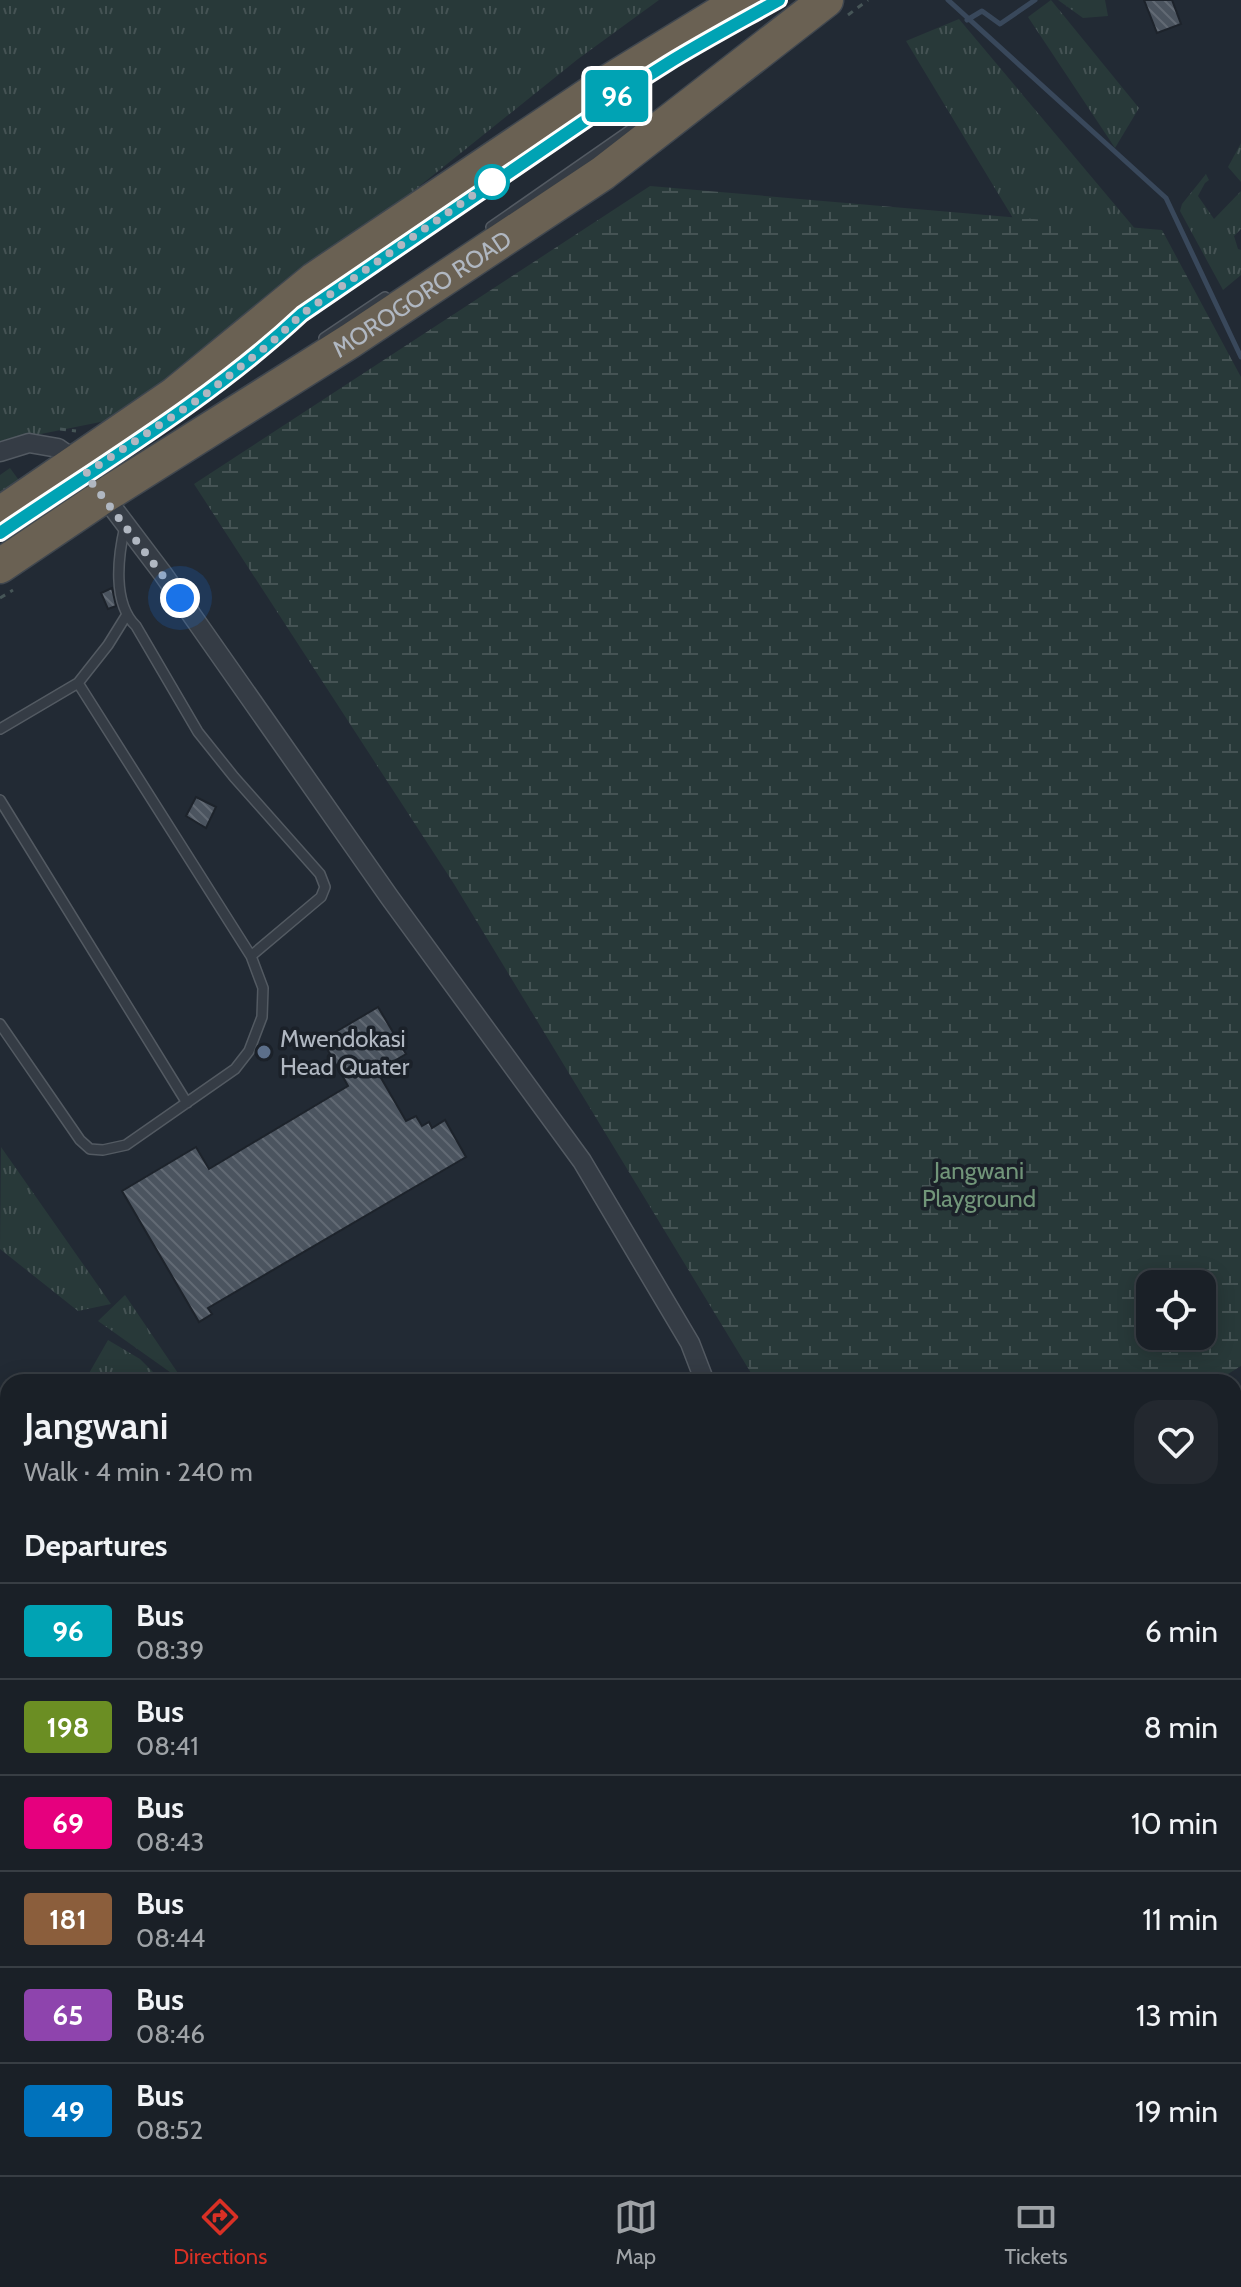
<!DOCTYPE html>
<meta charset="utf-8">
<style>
:root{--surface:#1a2027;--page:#23282f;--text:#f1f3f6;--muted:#9fa3a7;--line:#383e44;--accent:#d93025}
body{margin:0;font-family:Cabin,sans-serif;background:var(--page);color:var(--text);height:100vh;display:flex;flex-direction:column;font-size:30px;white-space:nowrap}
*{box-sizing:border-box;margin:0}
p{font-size:26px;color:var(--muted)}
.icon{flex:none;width:44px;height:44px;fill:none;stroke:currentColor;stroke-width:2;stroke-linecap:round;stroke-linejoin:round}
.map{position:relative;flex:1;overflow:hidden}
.side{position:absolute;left:0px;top:1374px;width:1242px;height:802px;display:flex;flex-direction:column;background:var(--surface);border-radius:24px 24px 0 0;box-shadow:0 4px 20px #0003,0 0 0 2px var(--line)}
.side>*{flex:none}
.badge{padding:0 16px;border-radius:6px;font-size:28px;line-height:52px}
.buttons{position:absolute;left:1136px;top:1270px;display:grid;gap:16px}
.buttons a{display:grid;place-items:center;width:80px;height:80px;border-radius:16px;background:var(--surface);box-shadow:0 4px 20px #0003,0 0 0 2px var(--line);font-size:40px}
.you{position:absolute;width:40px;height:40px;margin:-20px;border:6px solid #fff;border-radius:50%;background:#1a73e8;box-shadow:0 0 0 12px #1a73e833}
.map>.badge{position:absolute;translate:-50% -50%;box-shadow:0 0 0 4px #fff}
h2{padding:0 24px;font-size:30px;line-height:72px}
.round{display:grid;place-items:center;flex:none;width:84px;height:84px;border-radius:24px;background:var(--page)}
.overview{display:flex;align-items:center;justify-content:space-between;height:136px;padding:0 24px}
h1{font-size:38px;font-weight:600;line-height:60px}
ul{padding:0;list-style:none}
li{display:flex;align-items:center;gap:24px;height:96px;padding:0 24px;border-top:2px solid var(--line)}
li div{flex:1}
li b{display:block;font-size:30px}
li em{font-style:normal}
li .badge{min-width:88px;font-weight:700;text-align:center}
.tabs{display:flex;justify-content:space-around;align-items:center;height:112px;border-top:2px solid var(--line);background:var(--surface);font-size:22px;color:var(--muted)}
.tabs a{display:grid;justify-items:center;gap:4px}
.tabs .active{color:var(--accent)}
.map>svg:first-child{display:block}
</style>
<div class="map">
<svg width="1241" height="2175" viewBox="0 0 1241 2175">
<defs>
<pattern id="grass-tufts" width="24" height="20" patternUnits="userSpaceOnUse" patternTransform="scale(2)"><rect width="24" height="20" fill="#283939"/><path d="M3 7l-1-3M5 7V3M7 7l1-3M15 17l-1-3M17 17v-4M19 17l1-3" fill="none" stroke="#455354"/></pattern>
<pattern id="forest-crowns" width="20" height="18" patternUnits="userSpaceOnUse" patternTransform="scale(2)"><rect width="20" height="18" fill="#283939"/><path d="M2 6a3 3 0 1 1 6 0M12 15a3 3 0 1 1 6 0" fill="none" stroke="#455354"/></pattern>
<pattern id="wetland-marsh" width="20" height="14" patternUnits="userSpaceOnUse" patternTransform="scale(2)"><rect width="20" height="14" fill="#283939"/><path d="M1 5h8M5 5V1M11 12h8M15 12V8" fill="none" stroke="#455354"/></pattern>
<pattern id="building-back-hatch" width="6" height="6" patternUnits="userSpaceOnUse" patternTransform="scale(2)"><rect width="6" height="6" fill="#4b545f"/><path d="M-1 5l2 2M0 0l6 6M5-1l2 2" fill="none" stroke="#626a74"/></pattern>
</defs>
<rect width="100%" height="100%" fill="#222a34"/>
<!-- grass -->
<path fill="url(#grass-tufts)" d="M 0,0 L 659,0 L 578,59 L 300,282 L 150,412 L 26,437 L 0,462 Z
M 1051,0 L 1139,108 L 1115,148 L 1028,17 Z
M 1058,0 L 1105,0 L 1108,16 L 1083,18 Z
M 959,19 L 1142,237 L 1083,334 L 906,41 Z
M 1241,143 L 1241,182 L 1228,167 Z
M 1206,174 L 1209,180 L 1205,183 L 1198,196 L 1214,219 L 1241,191 L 1241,229 L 1234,236 L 1238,249 L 1241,250 L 1241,275 L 1223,290 L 1180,211 L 1182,204 Z
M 10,468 L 26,490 L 0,504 L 0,475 Z
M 1,1147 L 111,1304 L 78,1311 L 0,1249 Z
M 125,1295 L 184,1382 L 98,1321 Z
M 108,1340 L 140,1359 L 163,1382 L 84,1382 Z
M 1241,1448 L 1241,2085 L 1234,2090 L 1234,1453 Z
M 0,1831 L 5,1839 L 8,1837 L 8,1874 L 1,1878 L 7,1890 L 0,1893 Z
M 1234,2152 L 1241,2159 L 1241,2175 L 1169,2175 L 1177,2168 L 1234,2168 Z
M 741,2168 L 1041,2168 L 1028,2175 L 749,2175 Z"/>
<!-- forest -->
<path fill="url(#forest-crowns)" d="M 1234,1886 L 1241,1900 L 1241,2093 L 1234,2097 Z
M 734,2168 L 980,2168 L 986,2175 L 740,2175 Z"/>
<!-- wetland -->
<path fill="url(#wetland-marsh)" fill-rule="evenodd" d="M 650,186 L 1162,230 L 1241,377 L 1241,1366 L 1215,1382 L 760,1382 L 751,1373 L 454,884 L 194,484 ZM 1150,1284 L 1202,1284 L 1202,1336 L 1150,1336 Z"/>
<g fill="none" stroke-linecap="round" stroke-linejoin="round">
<!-- stream -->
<path stroke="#39485b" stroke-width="5" d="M 948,0 L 1166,198 L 1241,357
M 967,20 L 982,11 L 1000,24 L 1035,0"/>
<!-- river -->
<path stroke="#39485b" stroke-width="32" d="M 0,1579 L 8,1590
M 372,2168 L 372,2175"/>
</g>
<!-- building -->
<path fill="url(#building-back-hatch)" stroke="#1d232b" stroke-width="2" d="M 1144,0 L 1172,0 L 1181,24 L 1157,33 Z
M 112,588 L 116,606 L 108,609 L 101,593 Z
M 196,797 L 216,807 L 206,828 L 186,816 Z
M 378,1007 L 406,1054 L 377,1071 L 406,1121 L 416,1116 L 422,1126 L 429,1122 L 432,1128 L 445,1120 L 466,1157 L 208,1308 L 212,1314 L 199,1322 L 122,1191 L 196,1147 L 209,1169 L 348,1086 L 322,1040 Z"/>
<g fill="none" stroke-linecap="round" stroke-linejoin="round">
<defs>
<path id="lane" d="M 716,35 L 779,0
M 491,227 L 639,124
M 324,338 L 385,297
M 140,438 C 198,400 252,361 302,314 L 592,116 L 618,95
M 125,526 C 118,556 112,603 136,626 L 198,732 L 234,777 L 320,874 L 325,887 L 321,897 L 251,956
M 0,729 L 78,683 L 108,645 L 126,616
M 0,800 L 187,1103
M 0,1024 L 80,1140 L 90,1149 L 103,1150 L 126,1145 L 235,1069 L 249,1051 L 262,1017 L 263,988 L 251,956 L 78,683
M 484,2168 L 485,2175"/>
<path id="street" d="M 0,452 L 29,443 L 58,448 L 78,462 L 104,496 L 163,574 L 390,898 L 582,1161 L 690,1343 L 705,1382
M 0,1695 L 8,1704
M 0,2049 L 8,2049
M 0,2133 L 8,2117
M 109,2175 L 111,2168"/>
<path id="secondary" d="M 1234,1428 L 1241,1424
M 613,2175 L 615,2168"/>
<g id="highway">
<path d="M 0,514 L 175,394 L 315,279 L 605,84 L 742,0"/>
<path id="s1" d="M 0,566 L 104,496 L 350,341 L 603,173 L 826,0"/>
</g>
</defs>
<!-- lane casing -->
<use href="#lane" stroke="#535a62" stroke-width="12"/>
<!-- street casing -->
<use href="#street" stroke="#535a62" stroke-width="21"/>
<!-- secondary casing -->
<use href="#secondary" stroke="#535a62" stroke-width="29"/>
<!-- highway casing -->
<use href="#highway" stroke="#40474f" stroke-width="37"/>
<!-- path -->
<path stroke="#465557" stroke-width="3" stroke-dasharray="6 6" stroke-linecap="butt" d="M 848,15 L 868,0
M 60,429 L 76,431
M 0,598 L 13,590
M 0,2165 L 8,2165
M 17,2168 L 50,2172 L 60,2168
M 201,2168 L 202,2175"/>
<!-- lane -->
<use href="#lane" stroke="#353c45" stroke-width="9"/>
<!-- street -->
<use href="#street" stroke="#353c45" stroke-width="18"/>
<!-- secondary -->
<use href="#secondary" stroke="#444b57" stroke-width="26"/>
<!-- highway -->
<use href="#highway" stroke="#6a6153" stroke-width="34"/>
</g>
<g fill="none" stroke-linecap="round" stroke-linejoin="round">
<defs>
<path id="line" d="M 0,533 C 103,463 211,399 302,314 L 592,116 C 650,69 715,36 779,0"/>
</defs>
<!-- line casing -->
<use href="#line" stroke="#fff" stroke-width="18"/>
<!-- line -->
<use href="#line" stroke="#00a3b4" stroke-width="12"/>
<!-- walk -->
<path stroke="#b0b7c1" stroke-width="8" stroke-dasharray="0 14.4" d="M 180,598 L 85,474 L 202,397 L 272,342 L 302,314 L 492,182"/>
</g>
<!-- markers -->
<circle fill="#fff" stroke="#00a3b4" stroke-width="4" cx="492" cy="182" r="16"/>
<circle fill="#5c6f8a" stroke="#1b2129" stroke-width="3" cx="264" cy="1052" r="8"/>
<g text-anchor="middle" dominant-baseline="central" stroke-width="7" stroke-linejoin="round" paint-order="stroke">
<!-- street labels -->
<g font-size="24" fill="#b0b7c1" stroke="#1b2129">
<text stroke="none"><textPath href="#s1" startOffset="502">MOROGORO ROAD</textPath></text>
</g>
<!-- poi labels -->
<g font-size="24" fill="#b0b7c1" stroke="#1b2129" text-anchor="start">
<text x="280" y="1038">Mwendokasi<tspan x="280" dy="28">Head Quater</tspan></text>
</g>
<!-- park labels -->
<g font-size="24" fill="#719579" stroke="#1b2129">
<text x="979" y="1170">Jangwani<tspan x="979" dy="28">Playground</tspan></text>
</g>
</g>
</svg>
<div class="buttons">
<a><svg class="icon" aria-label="locate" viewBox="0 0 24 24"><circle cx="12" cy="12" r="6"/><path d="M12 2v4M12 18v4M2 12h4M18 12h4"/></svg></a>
</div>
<div class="you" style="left:180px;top:598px"></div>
<b class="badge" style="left:617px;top:96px;background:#00a3b4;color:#fff">96</b>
<section class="side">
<div class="overview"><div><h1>Jangwani</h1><p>Walk · 4 min · 240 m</p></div><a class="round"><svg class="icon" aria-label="heart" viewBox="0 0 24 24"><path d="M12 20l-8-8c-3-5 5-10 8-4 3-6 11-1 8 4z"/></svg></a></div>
<h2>Departures</h2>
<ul>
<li><span class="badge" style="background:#00a3b4;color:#fff">96</span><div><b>Bus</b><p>08:39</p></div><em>6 min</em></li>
<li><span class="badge" style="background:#6b8e23;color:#fff">198</span><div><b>Bus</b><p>08:41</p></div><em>8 min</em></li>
<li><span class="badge" style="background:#e6007e;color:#fff">69</span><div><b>Bus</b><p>08:43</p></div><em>10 min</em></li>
<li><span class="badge" style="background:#8b5e3c;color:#fff">181</span><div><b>Bus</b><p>08:44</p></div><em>11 min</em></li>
<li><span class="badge" style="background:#8e44ad;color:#fff">65</span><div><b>Bus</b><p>08:46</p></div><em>13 min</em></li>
<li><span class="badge" style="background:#0072bc;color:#fff">49</span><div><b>Bus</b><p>08:52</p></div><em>19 min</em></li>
</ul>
</section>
</div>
<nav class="tabs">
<a class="active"><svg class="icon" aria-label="directions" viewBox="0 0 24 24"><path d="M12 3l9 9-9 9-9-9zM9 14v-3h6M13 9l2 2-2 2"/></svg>Directions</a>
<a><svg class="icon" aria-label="map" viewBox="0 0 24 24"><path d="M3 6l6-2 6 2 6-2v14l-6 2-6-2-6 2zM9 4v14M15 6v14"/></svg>Map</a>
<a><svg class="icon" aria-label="tickets" viewBox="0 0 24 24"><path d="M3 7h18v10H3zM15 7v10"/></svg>Tickets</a>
</nav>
